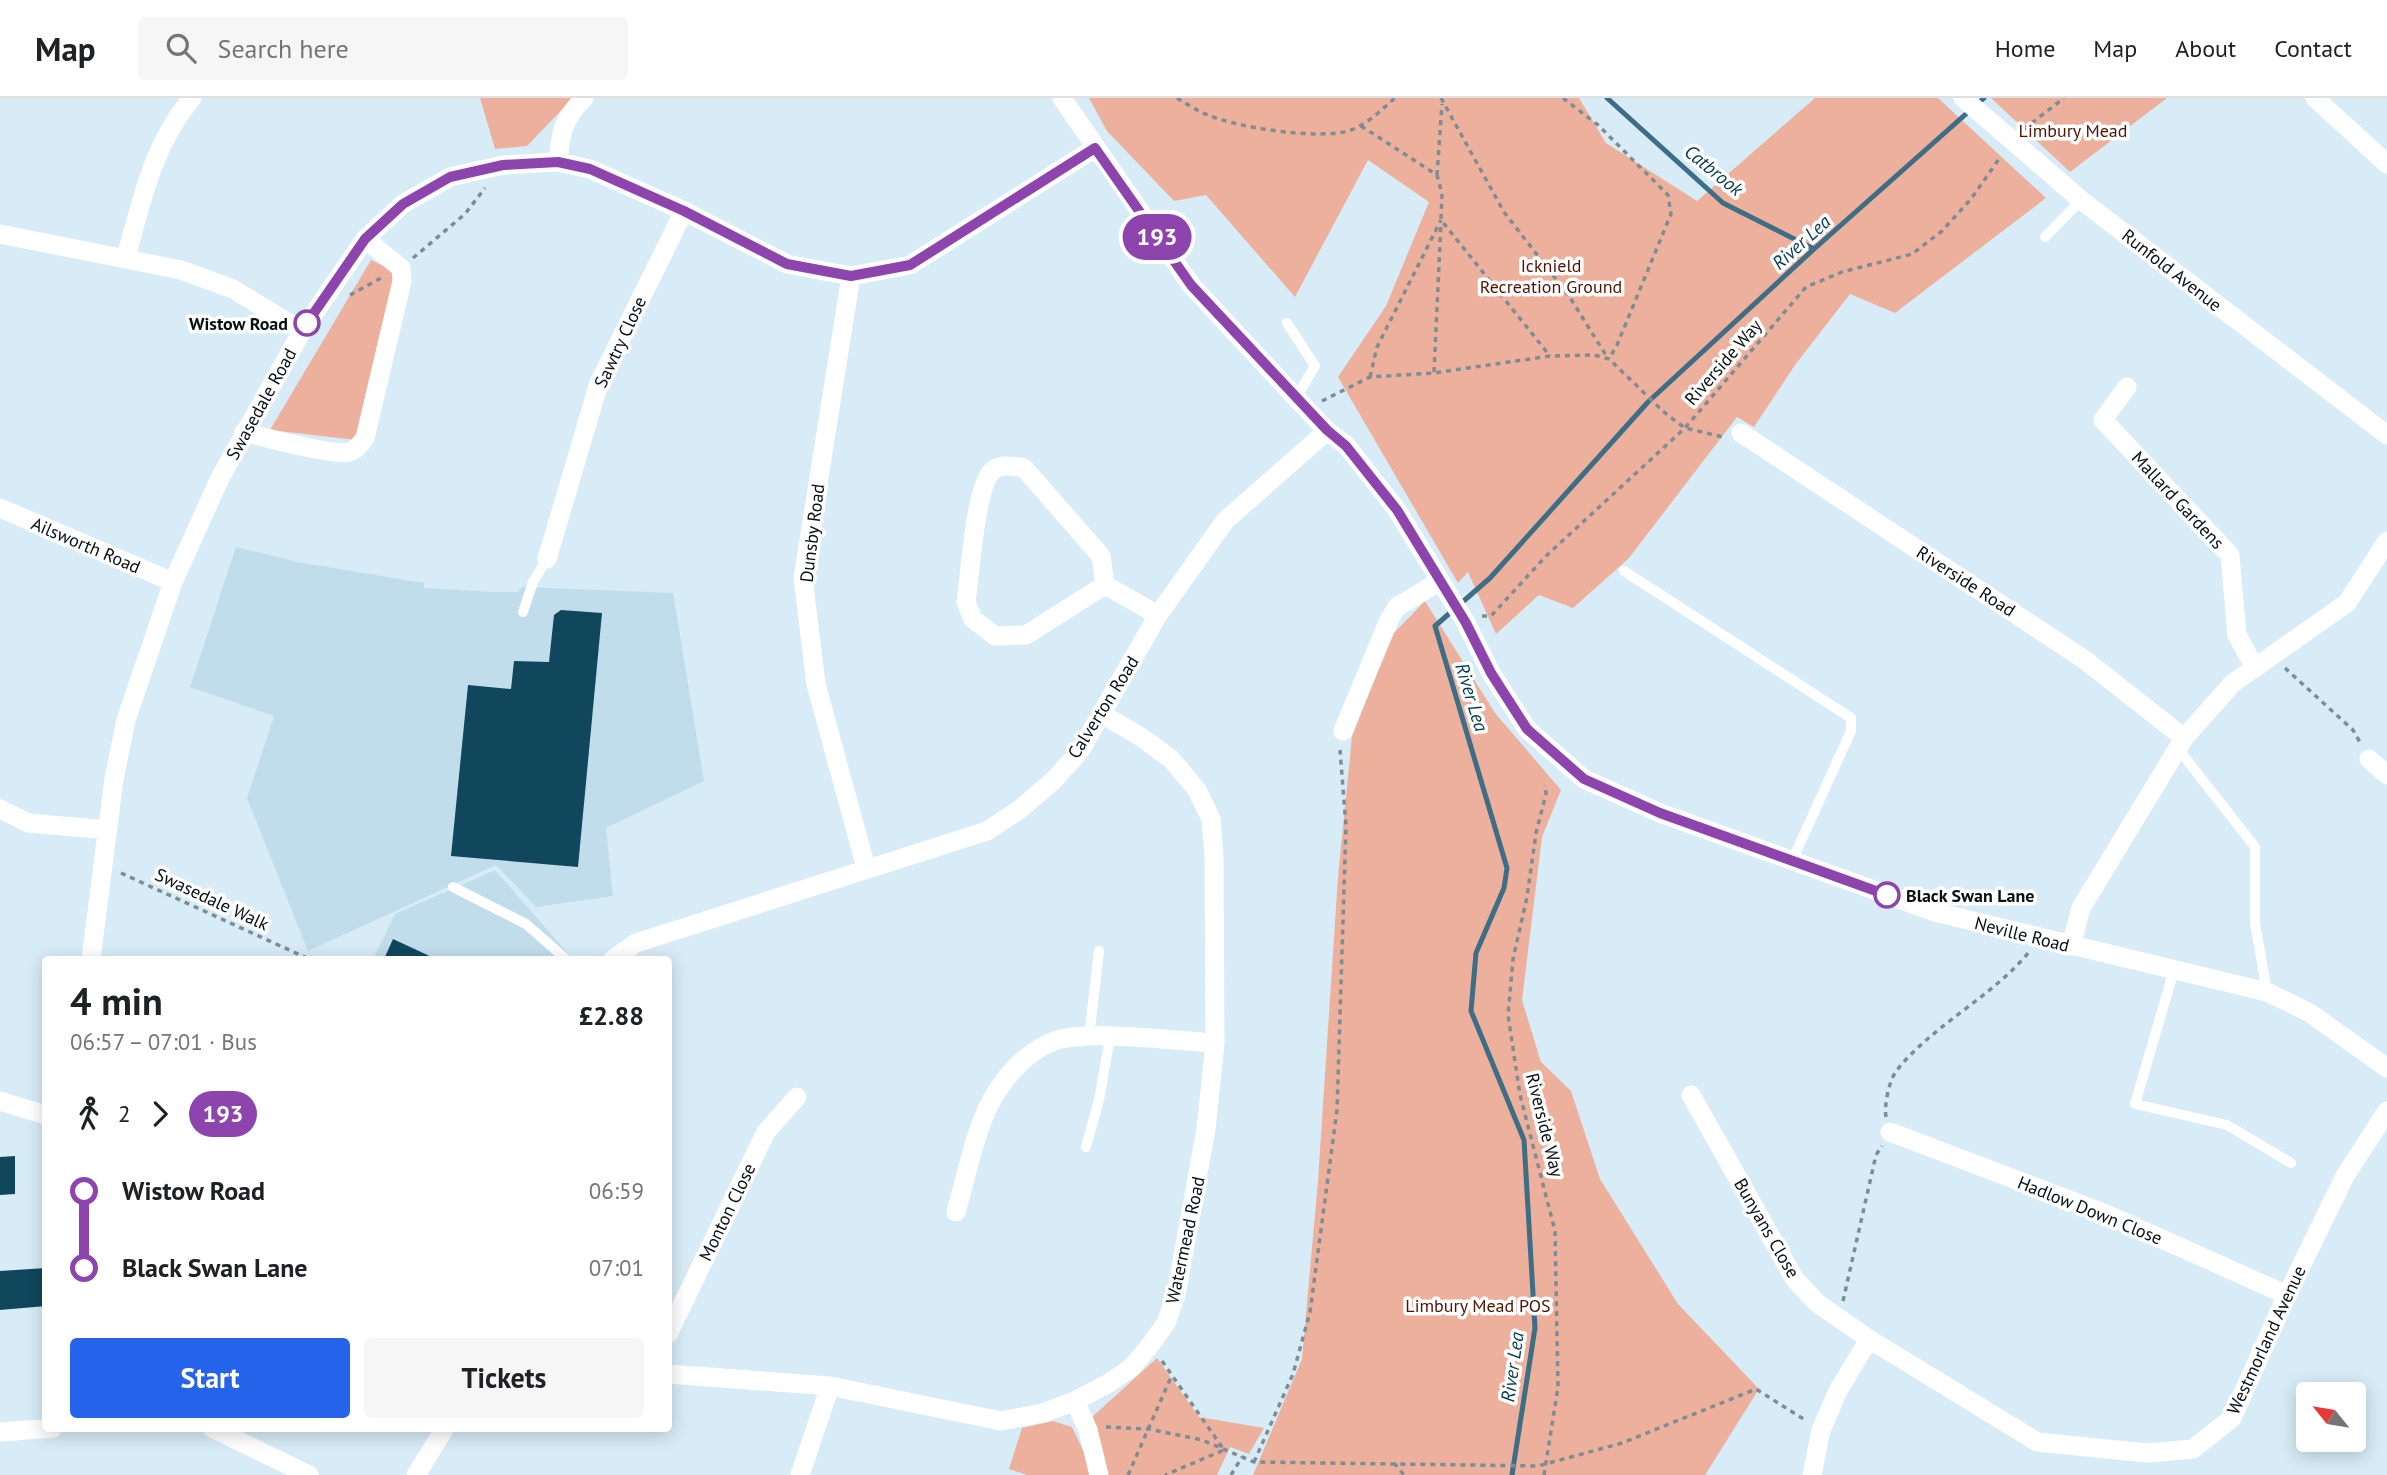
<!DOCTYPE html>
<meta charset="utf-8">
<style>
:root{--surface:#fff;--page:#f6f6f6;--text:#202124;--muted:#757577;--line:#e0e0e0;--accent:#2563eb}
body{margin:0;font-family:"PT Sans",sans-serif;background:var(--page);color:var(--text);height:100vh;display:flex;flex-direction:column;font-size:26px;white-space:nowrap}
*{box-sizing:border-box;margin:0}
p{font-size:23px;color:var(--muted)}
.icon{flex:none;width:38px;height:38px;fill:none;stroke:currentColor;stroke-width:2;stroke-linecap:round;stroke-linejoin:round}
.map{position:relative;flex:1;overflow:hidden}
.panel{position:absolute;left:42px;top:858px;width:630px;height:476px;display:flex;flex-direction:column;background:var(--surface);border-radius:7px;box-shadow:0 4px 18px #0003}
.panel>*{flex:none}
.badge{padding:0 14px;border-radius:23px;font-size:24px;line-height:46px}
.needle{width:46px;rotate:300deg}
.controls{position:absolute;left:2296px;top:1284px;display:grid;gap:14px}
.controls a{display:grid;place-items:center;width:70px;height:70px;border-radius:7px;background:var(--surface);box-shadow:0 4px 18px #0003;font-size:35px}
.map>.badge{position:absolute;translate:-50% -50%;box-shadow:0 0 0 4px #fff}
.legs{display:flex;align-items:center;gap:10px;height:77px;padding:0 28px;font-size:23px}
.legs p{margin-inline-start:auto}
.head{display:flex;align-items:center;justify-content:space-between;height:119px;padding:0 28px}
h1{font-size:38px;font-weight:800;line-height:52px}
.primary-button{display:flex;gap:14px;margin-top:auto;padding:14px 28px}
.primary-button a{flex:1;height:80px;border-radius:7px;background:var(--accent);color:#fff;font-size:28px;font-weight:800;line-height:80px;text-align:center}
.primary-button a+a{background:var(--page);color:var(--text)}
ul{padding:0 28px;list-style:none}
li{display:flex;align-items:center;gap:24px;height:77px;font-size:26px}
li i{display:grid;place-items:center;width:10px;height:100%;margin:0 9px;background:currentColor}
li i::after{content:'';width:18px;height:18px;margin:-9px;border:5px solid;border-radius:50%;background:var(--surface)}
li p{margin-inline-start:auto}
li:first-child i{background:linear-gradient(#0000 50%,currentColor 0)}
li:last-child i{background:linear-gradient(currentColor 50%,#0000 0)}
header{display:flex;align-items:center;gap:42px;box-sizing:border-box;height:98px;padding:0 35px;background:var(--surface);border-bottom:2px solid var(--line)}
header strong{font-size:33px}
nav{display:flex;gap:38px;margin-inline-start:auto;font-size:24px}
.search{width:490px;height:63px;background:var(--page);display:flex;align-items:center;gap:18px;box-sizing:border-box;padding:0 24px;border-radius:7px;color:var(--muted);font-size:26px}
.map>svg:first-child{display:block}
</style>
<header>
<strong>Map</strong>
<div class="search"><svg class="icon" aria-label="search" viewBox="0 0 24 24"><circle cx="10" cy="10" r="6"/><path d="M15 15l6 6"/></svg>Search here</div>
<nav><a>Home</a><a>Map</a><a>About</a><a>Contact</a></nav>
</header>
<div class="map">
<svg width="2387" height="1377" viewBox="0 0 2387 1377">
<rect width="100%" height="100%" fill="#d7ecf7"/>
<!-- built -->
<path fill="#c1ddec" d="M 236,449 L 298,464 L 424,485 L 424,490 L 493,494 L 518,494 L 522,489 L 673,495 L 704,683 L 606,730 L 613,798 L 536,809 L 496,767 L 308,853 L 247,700 L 274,618 L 190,589 Z
M 495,772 L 573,861 L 373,861 L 395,816 Z"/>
<!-- green -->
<path fill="#ecb09c" d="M 480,0 L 573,0 L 527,48 L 495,51 Z
M 1089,0 L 1579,0 L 1606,45 L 1697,103 L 1815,0 L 1938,0 L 2046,100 L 1895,215 L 1850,196 L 1795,267 L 1754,329 L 1737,319 L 1629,460 L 1573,510 L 1539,497 L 1496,536 L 1468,474 L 1458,485 L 1338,279 L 1386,208 L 1429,104 L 1368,62 L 1295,199 L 1206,97 L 1174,103 L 1107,33 Z
M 1991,0 L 2167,0 L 2070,74 Z
M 371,162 L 396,174 L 356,342 L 270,332 Z
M 1425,503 L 1495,615 L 1561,692 L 1542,739 L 1522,902 L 1541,964 L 1571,993 L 1600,1081 L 1678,1206 L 1759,1291 L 1705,1377 L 1253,1377 L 1302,1261 L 1318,1083 L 1338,779 L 1352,639 L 1391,538 Z
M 1157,1260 L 1199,1319 L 1264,1330 L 1249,1356 L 1230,1349 L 1217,1377 L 1107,1377 L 1091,1320 Z
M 1053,1323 L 1072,1329 L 1089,1365 L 1090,1377 L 1027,1377 L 1009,1371 L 1022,1330 Z"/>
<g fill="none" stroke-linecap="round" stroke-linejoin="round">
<!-- stream -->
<path stroke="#3d6e86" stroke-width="5" d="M 1607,0 L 1723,105 L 1814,151
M 1512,1377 L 1535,1230 L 1524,1042 L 1471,913 L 1476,855 L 1504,790 L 1507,770 L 1435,528 L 1490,480 L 1648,304 L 1814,151 L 1984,0"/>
</g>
<!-- building -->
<path fill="#10475d" d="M 561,512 L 602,515 L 578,769 L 451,758 L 468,587 L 511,591 L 514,563 L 549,564 L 554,517 Z
M 393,841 L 436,861 L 384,861 Z
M 15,1058 L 15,1096 L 0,1097 L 0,1059 Z
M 46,1170 L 46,1208 L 0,1212 L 0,1173 Z"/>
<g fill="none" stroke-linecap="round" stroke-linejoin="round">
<!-- path -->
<path stroke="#7e8d94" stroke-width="3.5" stroke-dasharray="5 5" stroke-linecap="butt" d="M 1177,0 C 1185,5 1193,10 1201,14 C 1230,29 1320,43 1351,32 C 1368,26 1381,12 1395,0
M 1441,0 L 1504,114 L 1569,198 L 1607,259
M 1563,0 L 1598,27 L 1668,97 L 1671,116 L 1617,247 L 1609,261
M 1361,28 L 1437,77 L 1442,96 L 1441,122 L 1550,258
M 2024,31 L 2064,0
M 1437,77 L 1442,6
M 413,160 L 465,116 L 485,90
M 350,197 L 383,179
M 1434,274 L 1441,124
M 1370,279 L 1377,249 L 1441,122
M 1322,303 L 1370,279 L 1434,275 L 1550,258 L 1594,257 L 1609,261 L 1665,315 L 1685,330 L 1723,339
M 1482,518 L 1491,518 L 1546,458 L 1685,330 L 1806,189 L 1842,174 L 1912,156 L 1942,133 L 1971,101 L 2001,58
M 2285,570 L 2353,632 L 2361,646
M 121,775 L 309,861
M 1886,1019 C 1884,1007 1889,982 1897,972 C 1933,927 1992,899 2029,854
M 1843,1203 L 1876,1057 L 1882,1048
M 1162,1263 L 1224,1352 L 1165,1377
M 1106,1329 L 1149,1331 L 1202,1342 L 1254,1364 L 1538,1368 L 1622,1345 L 1756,1291 L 1805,1322
M 1254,1364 L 1293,1276 L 1310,1214 L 1337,1012 L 1346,728 L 1340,652
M 1394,1365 L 1404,1377
M 1128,1377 L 1172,1277
M 1231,1377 L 1242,1359
M 1544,1377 L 1558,1289 L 1555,1133 L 1520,997 L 1508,917 L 1513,861 L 1527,799 L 1536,735 L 1546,696 L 1545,687"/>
<!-- service -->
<path stroke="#fff" stroke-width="10" d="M 2045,139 L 2081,102
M 1287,225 L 1315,268 L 1297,298
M 1624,473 L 1851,620 L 1851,633 L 1792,763
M 523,514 L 533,484 L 547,461
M 2179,652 L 2255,749 L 2255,825 L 2267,894
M 453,789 L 526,826 L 566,861
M 2174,872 L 2135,1006 L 2227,1027 L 2291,1065
M 1089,938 L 1099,853
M 1086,1049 L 1099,1002 L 1110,939"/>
<!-- minor -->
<path stroke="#fff" stroke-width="19" d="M 1062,0 L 1191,187 L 1327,333 L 1346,347 L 1397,412 L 1466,525 L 1491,575 L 1527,631 L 1584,681 L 1660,715 L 1935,814 L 2267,894 L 2310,915 L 2387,970
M 1963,0 L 2081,102 L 2387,337
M 2315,0 L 2387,66
M 558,64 C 561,34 562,23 584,0
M 0,136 L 181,172 L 233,191 L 302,233
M 126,159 C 142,102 153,46 192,0
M 851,178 L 803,480 L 816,586 L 866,770
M 2127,289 L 2103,322 L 2230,457 L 2237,537 L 2255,570
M 244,334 C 263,339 332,358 349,354 C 357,352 360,346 365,340 L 402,183 L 401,170 L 365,141
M 1741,335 L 2085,562 L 2184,640
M 0,410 L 173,484
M 547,461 L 599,285 L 684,113
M 1105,487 L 1101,458 L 1024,370 C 1015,368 1001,366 993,372 C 975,387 970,478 966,504 L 973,521 L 995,538 L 1026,537 L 1105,487 L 1158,517
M 1343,633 L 1389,522 L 1397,509 L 1440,483
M 2369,661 L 2387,677
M 0,711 L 28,725 L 108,732
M 2071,848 L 2081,810 L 2184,640 L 2233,585 L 2347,505 L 2387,443
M 91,861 L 114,681 L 126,622 L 173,484 L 220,380 L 302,233 L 365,141 L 403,106 L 450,79 L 503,67 L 558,64 L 590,71 L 684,113 L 787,166 L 851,178 L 910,167 L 1095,50
M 613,861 L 636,845 L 987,733 L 1019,712 L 1054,682 L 1080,653 L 1158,517 L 1225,423 L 1327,333
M 1691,997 L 1794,1180 L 1817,1205 L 1869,1241
M 0,1003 L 46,1017
M 1890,1034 L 2106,1116 L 2287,1197
M 956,1114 C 965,1084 971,1050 983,1021 C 995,989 1021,956 1054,943 C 1087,931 1177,943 1215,945
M 668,1236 L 766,1034 L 797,999
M 668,1276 L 830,1288 L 1001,1323 L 1043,1315 L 1075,1303 L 1109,1285 L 1132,1269 L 1151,1246 L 1166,1225 L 1176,1197 L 1206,1031 L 1215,945 L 1214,757 L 1211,721 L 1197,692 L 1171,661 L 1141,639 L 1102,616
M 1075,1303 L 1088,1332 L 1099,1377
M 212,1330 L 309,1377
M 0,1334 L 53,1330
M 416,1377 L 445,1330
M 800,1377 L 830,1288
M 1812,1377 L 1821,1332 L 1838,1293 L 1869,1241 L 2037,1344 L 2147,1355 L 2193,1351 L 2232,1320 L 2287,1197 L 2345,1078 L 2387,1013"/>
</g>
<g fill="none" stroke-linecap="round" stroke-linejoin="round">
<defs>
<path id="line-1" d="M 307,225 L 365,141 L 403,106 L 450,79 L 503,67 L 558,64 L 590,71 L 684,113 L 787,166 L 851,178 L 910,167 L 1095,50 L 1191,187 L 1327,332 L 1346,348 L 1397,412 L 1466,525 L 1491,575 L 1527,631 L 1584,681 L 1660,715 L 1887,797"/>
</defs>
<!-- line-1 casing -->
<use href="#line-1" stroke="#fff" stroke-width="16"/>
<!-- line-1 -->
<use href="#line-1" stroke="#8e44ad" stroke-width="10"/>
</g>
<!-- markers -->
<g fill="#fff" stroke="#8e44ad" stroke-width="3.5">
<circle cx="307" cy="225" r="12"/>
<circle cx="1887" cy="797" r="12"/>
</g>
<g text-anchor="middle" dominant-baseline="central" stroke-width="7" stroke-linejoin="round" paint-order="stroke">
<!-- park labels -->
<g font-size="18" fill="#4e1502" stroke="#fff">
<text x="2073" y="32">Limbury Mead</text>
<text x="1551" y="167">Icknield<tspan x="1551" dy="21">Recreation Ground</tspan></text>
<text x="1478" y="1207">Limbury Mead POS</text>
</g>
<!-- street labels -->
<g font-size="18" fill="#080f12" stroke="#fff">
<text transform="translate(2172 172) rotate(38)">Runfold Avenue</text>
<text transform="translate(620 244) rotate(-65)">Sawtry Close</text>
<text transform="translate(1723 264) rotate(-49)">Riverside Way</text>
<text transform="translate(261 306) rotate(-61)">Swasedale Road</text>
<text transform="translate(2178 402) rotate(47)">Mallard Gardens</text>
<text transform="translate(812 435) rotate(-83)">Dunsby Road</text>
<text transform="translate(86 447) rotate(23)">Ailsworth Road</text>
<text transform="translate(1966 483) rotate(33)">Riverside Road</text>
<text transform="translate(1103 609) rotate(-58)">Calverton Road</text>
<text transform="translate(212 801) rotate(25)">Swasedale Walk</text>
<text transform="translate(2022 836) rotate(14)">Neville Road</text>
<text transform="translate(1545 1027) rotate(76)">Riverside Way</text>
<text transform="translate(2090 1112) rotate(22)">Hadlow Down Close</text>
<text transform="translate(727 1114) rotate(-64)">Monton Close</text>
<text transform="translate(1767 1130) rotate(60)">Bunyans Close</text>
<text transform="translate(1185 1142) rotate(-78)">Watermead Road</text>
<text transform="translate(2266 1242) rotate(-65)">Westmorland Avenue</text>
</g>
<!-- stop labels -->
<g font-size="18" font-weight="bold" fill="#080f12" stroke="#fff" text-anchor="end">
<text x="288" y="225">Wistow Road</text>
<text x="1906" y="797" text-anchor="start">Black Swan Lane</text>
</g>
<!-- water labels -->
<g font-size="19" font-style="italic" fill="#003b51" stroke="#fff">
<text transform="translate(1714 72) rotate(39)">Catbrook</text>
<text transform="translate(1801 144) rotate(-42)">River Lea</text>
<text transform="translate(1472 599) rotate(73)">River Lea</text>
<text transform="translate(1512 1269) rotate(-82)">River Lea</text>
</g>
</g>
</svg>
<div class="controls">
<a><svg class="needle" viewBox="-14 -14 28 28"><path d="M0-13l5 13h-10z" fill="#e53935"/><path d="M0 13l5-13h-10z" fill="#757577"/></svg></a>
</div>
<b class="badge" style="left:1157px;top:139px;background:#8e44ad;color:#fff">193</b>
<section class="panel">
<div class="head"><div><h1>4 min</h1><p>06:57 – 07:01 · Bus</p></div><b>£2.88</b></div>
<div class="legs"><svg class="icon" aria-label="walk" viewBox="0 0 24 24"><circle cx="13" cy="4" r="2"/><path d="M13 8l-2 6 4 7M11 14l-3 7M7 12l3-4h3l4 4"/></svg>2<svg class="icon" aria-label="forward" viewBox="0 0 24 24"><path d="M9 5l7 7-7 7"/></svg><b class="badge" style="background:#8e44ad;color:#fff">193</b></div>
<ul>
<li><i style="color:#8e44ad"></i><b>Wistow Road</b><p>06:59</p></li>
<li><i style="color:#8e44ad"></i><b>Black Swan Lane</b><p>07:01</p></li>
</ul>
<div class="primary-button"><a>Start</a><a>Tickets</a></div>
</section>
</div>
